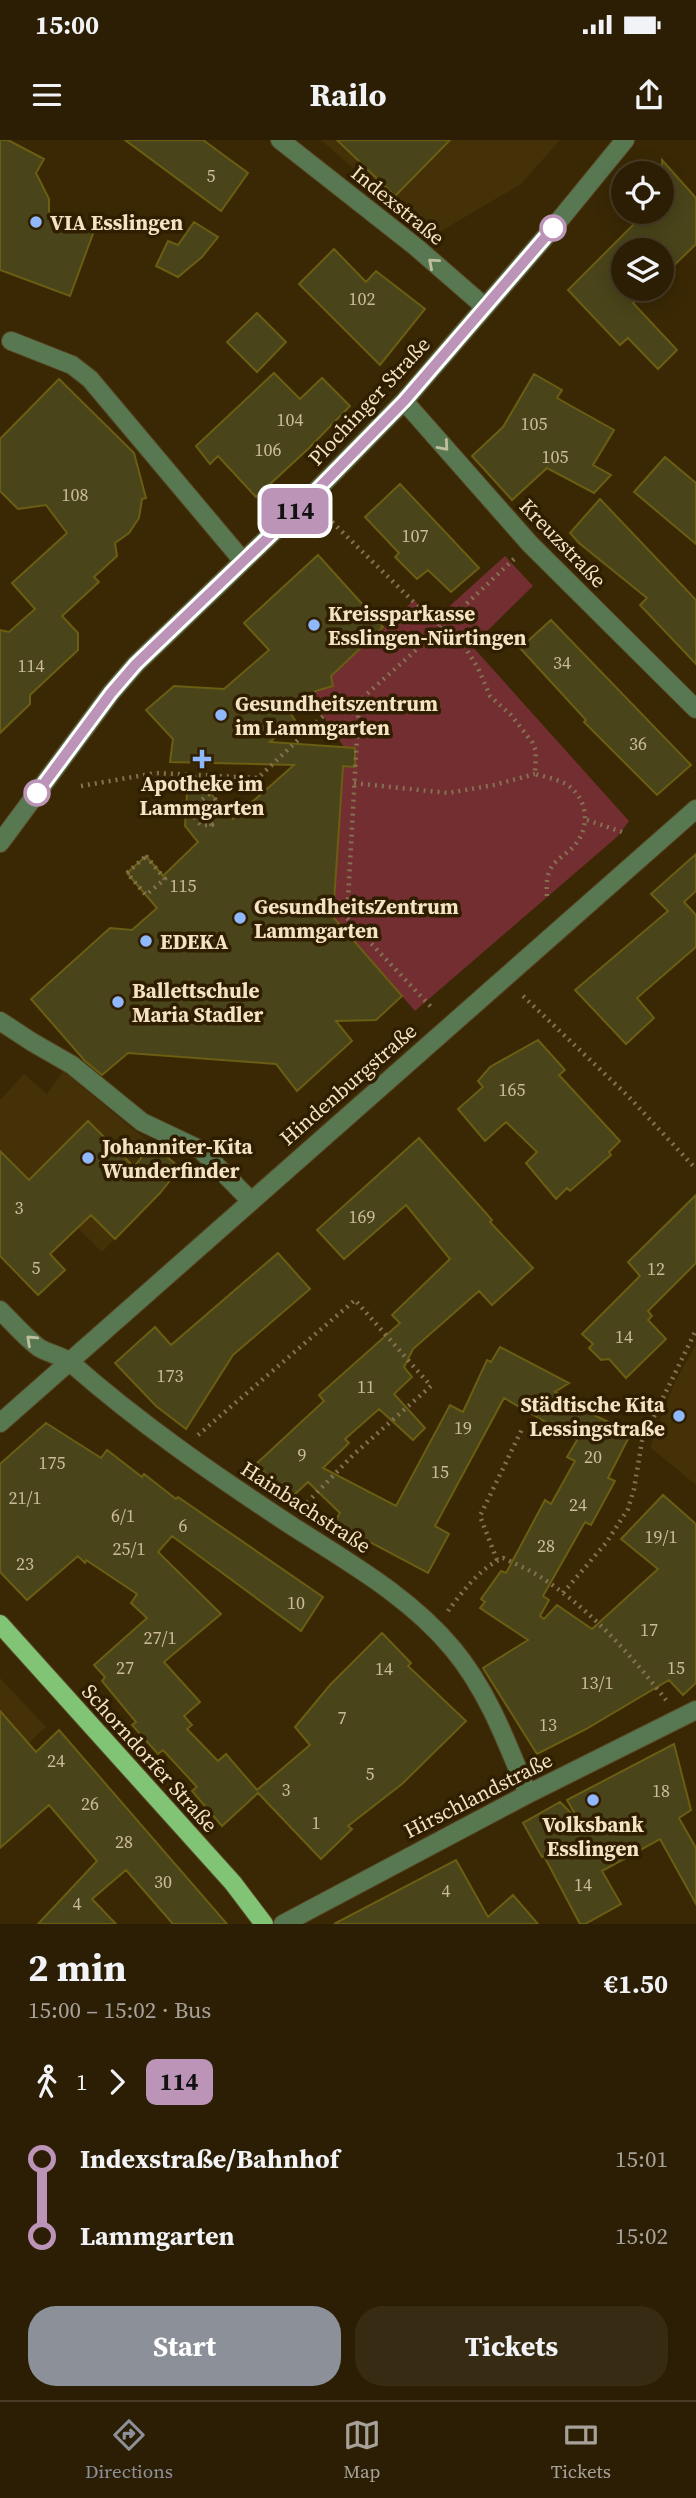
<!DOCTYPE html>
<meta charset="utf-8">
<style>
:root{--surface:#2c1e04;--page:#382b13;--text:#f1f3f6;--muted:#a6a29a;--line:#483c26;--accent:#8c9099}
body{margin:0;font-family:"Source Serif 4",serif;background:var(--page);color:var(--text);height:100vh;display:flex;flex-direction:column;font-size:26px;white-space:nowrap}
*{box-sizing:border-box;margin:0}
p{font-size:23px;color:var(--muted)}
.icon{flex:none;width:38px;height:38px;fill:none;stroke:currentColor;stroke-width:2;stroke-linecap:round;stroke-linejoin:round}
.map{position:relative;height:1784px;overflow:hidden}
.side{display:flex;flex-direction:column;background:var(--surface);flex:1}
.side>*{flex:none}
.badge{padding:0 14px;border-radius:10px;font-size:24px;line-height:46px}
.controls{position:absolute;left:611px;top:21px;display:grid;gap:14px}
.controls a{display:grid;place-items:center;width:63px;height:63px;border-radius:50%;background:var(--surface);box-shadow:0 4px 18px #0003,0 0 0 2px var(--line);font-size:35px}
.map>.badge{position:absolute;translate:-50% -50%;box-shadow:0 0 0 4px #fff}
.legs{display:flex;align-items:center;gap:10px;height:77px;padding:0 28px;font-size:23px}
.legs p{margin-inline-start:auto}
.headline{display:flex;align-items:center;justify-content:space-between;height:119px;padding:0 28px}
h1{font-size:38px;font-weight:700;line-height:52px}
.button{display:flex;gap:14px;margin-top:auto;padding:14px 28px}
.button a{flex:1;height:80px;border-radius:28px;background:var(--accent);color:#fff;font-size:28px;font-weight:700;line-height:80px;text-align:center}
.button a+a{background:var(--page);color:var(--text)}
ul{padding:0 28px;list-style:none}
li{display:flex;align-items:center;gap:24px;height:77px;font-size:26px}
li i{display:grid;place-items:center;width:10px;height:100%;margin:0 9px;background:currentColor}
li i::after{content:'';width:18px;height:18px;margin:-9px;border:5px solid;border-radius:50%;background:var(--surface)}
li p{margin-inline-start:auto}
li:first-child i{background:linear-gradient(#0000 50%,currentColor 0)}
li:last-child i{background:linear-gradient(currentColor 50%,#0000 0)}
.status{display:flex;justify-content:space-between;align-items:center;height:49px;padding:0 35px;background:var(--surface);direction:ltr}
.status svg{height:19px;fill:currentColor}
header{display:flex;justify-content:space-between;align-items:center;height:91px;padding:0 28px;background:var(--surface);font-size:32px;font-weight:700}
.dock{display:flex;justify-content:space-around;align-items:center;height:98px;border-top:2px solid var(--line);background:var(--surface);font-size:19px;color:var(--muted)}
.dock a{display:grid;justify-items:center;gap:4px}
.dock .selected{color:var(--accent)}
.map>svg:first-child{display:block}
</style>
<div class="status"><b>15:00</b><svg viewBox="0 0 49 12"><path d="M0 12V9h3v3zM5 12V6h3v6zM10 12V3h3v9zM15 12V0h3v12zM26 1h20v11H26zM47 4h2v5h-2z"/></svg></div>
<header><svg class="icon" aria-label="menu" viewBox="0 0 24 24"><path d="M4 6h16M4 12h16M4 18h16"/></svg>Railo<svg class="icon" aria-label="share" viewBox="0 0 24 24"><path d="M12 15V3M7 8l5-5 5 5M5 13v7h14v-7"/></svg></header>
<div class="map">
<svg width="696" height="1784" viewBox="0 0 696 1784">
<rect width="100%" height="100%" fill="#3a2805"/>
<!-- built -->
<path fill="#453108" d="M 321,0 L 560,0 L 521,44 L 436,94 L 391,61 Z
M 63,931 L 180,1028 L 160,1053 L 102,1112 L 0,1011 L 0,960 L 24,934 L 47,954 Z
M 696,1204 L 696,1345 L 650,1307 L 674,1244 Z
M 0,1538 L 46,1587 L 0,1629 Z"/>
<!-- green -->
<path fill="#732e31" d="M 505,416 L 533,446 L 472,506 L 629,681 L 618,696 L 415,871 L 333,777 L 344,607 L 310,556 L 316,551 L 332,546 L 331,536 L 414,460 L 433,481 Z"/>
<!-- building -->
<path fill="#4a441a" stroke="#6a5e12" stroke-width="2" d="M 0,0 L 8,0 L 44,19 L 36,33 L 49,59 L 49,73 L 94,91 L 70,156 L 0,130 Z
M 125,0 L 203,0 L 248,33 L 221,71 Z
M 337,0 L 450,0 L 395,56 Z
M 662,20 L 696,58 L 696,104 L 662,137 L 662,110 L 623,110 L 623,149 L 648,149 L 633,163 L 677,210 L 658,229 L 628,198 L 620,205 L 568,150 L 634,84 L 624,72 L 662,72 Z
M 194,82 L 218,97 L 202,117 L 178,137 L 156,126 L 168,101 L 178,105 Z
M 334,109 L 366,142 L 376,131 L 425,169 L 380,225 L 299,144 Z
M 257,173 L 286,202 L 257,232 L 227,202 Z
M 274,233 L 300,259 L 322,238 L 350,266 L 308,309 L 256,357 L 218,316 L 210,324 L 196,306 Z
M 534,234 L 562,250 L 557,258 L 614,290 L 593,325 L 611,335 L 594,353 L 547,328 L 512,360 L 472,316 L 503,287 Z
M 59,239 L 134,313 L 146,358 L 142,359 L 139,378 L 129,393 L 115,403 L 117,416 L 94,437 L 99,442 L 62,476 L 78,493 L 78,510 L 30,555 L 30,564 L 0,593 L 0,490 L 9,492 L 35,469 L 12,443 L 67,393 L 46,365 L 18,369 L 0,351 L 0,299 Z
M 665,317 L 696,343 L 696,404 L 634,352 Z
M 400,344 L 479,428 L 451,452 L 428,430 L 417,439 L 395,417 L 399,413 L 365,377 Z
M 600,359 L 696,460 L 696,524 L 640,465 L 647,458 L 579,403 L 570,393 Z
M 318,415 L 383,487 L 331,536 L 333,546 L 316,551 L 290,573 L 295,580 L 270,602 L 355,608 L 355,627 L 343,626 L 333,777 L 402,856 L 376,880 L 336,881 L 352,901 L 297,951 L 276,924 L 128,913 L 102,935 L 85,921 L 31,859 L 110,788 L 132,790 L 157,768 L 127,733 L 146,716 L 163,736 L 198,702 L 185,686 L 187,653 L 195,636 L 233,679 L 294,625 L 170,622 L 173,599 L 146,570 L 174,546 L 224,549 L 269,510 L 244,483 Z
M 551,480 L 691,625 L 657,655 L 584,582 L 586,580 L 520,508 Z
M 696,714 L 696,751 L 684,762 L 696,775 L 696,807 L 637,858 L 654,878 L 626,904 L 575,850 L 668,771 L 651,754 Z
M 538,900 L 565,930 L 559,935 L 620,1001 L 609,1012 L 611,1015 L 570,1051 L 567,1048 L 556,1059 L 526,1023 L 537,1012 L 506,982 L 485,1001 L 458,969 L 483,947 L 478,941 L 490,927 Z
M 88,981 L 134,1027 L 152,1004 L 180,1028 L 160,1053 L 115,1099 L 91,1075 L 50,1114 L 65,1130 L 38,1155 L 0,1116 L 0,1011 L 29,1040 Z
M 419,998 L 492,1080 L 490,1082 L 533,1128 L 492,1165 L 479,1151 L 413,1209 L 404,1227 L 412,1237 L 394,1254 L 425,1288 L 413,1300 L 379,1269 L 345,1299 L 349,1303 L 323,1328 L 396,1366 L 450,1265 L 463,1272 L 487,1220 L 491,1222 L 500,1207 L 569,1243 L 555,1252 L 559,1254 L 557,1257 L 631,1293 L 608,1338 L 615,1341 L 591,1385 L 585,1382 L 543,1456 L 549,1460 L 540,1476 L 544,1479 L 557,1465 L 592,1489 L 658,1429 L 621,1399 L 663,1355 L 696,1384 L 696,1543 L 683,1555 L 669,1540 L 586,1589 L 537,1614 L 483,1528 L 528,1500 L 480,1468 L 485,1462 L 481,1459 L 501,1431 L 506,1433 L 545,1360 L 551,1364 L 575,1321 L 567,1317 L 577,1300 L 504,1258 L 435,1386 L 449,1394 L 428,1433 L 334,1383 L 340,1373 L 308,1342 L 291,1358 L 262,1338 L 265,1333 L 256,1324 L 324,1261 L 319,1255 L 400,1183 L 392,1175 L 450,1119 L 406,1065 L 344,1119 L 317,1090 Z
M 696,1055 L 696,1123 L 648,1171 L 652,1176 L 648,1180 L 666,1199 L 626,1238 L 609,1219 L 601,1220 L 589,1208 L 593,1204 L 582,1194 L 640,1136 L 628,1122 Z
M 278,1113 L 310,1149 L 233,1215 L 186,1289 L 156,1266 L 115,1223 L 155,1187 L 171,1205 Z
M 46,1283 L 101,1318 L 107,1310 L 142,1337 L 144,1334 L 176,1359 L 178,1357 L 323,1457 L 301,1491 L 172,1396 L 158,1412 L 221,1474 L 164,1522 L 200,1562 L 184,1576 L 192,1585 L 187,1589 L 218,1621 L 226,1614 L 257,1650 L 310,1605 L 295,1587 L 330,1545 L 382,1493 L 411,1523 L 408,1526 L 466,1581 L 402,1644 L 348,1686 L 352,1689 L 321,1719 L 258,1653 L 222,1686 L 192,1651 L 197,1647 L 163,1610 L 158,1614 L 132,1585 L 136,1582 L 102,1541 L 105,1537 L 94,1525 L 147,1478 L 131,1463 L 137,1454 L 86,1420 L 85,1423 L 78,1416 L 27,1460 L 0,1432 L 0,1324 Z
M 0,1571 L 36,1612 L 59,1590 L 227,1784 L 173,1784 L 126,1730 L 92,1759 L 116,1784 L 38,1784 L 97,1721 L 49,1665 L 0,1708 Z
M 674,1604 L 691,1670 L 679,1678 L 696,1708 L 696,1764 L 660,1699 L 602,1731 L 621,1764 L 585,1784 L 580,1784 L 544,1716 L 542,1717 L 523,1683 L 560,1662 L 579,1681 L 567,1660 Z
M 456,1720 L 488,1777 L 513,1755 L 538,1784 L 334,1784 Z"/>
<g fill="none" stroke-linecap="round" stroke-linejoin="round">
<defs>
<path id="minor" d="M 280,0 L 416,107 L 485,167
M 11,201 L 72,225 L 90,239 L 243,421
M 404,261 L 530,404 L 696,569
M 0,703 L 111,553 L 136,524 L 307,360 L 404,261 L 553,88 L 625,0
M 0,881 L 32,902 L 72,925 L 142,982 L 201,1010 L 250,1060
M 0,1170 C 12,1182 24,1196 38,1207 C 48,1214 62,1215 71,1223 C 139,1283 213,1334 289,1384 C 346,1421 408,1455 453,1509 C 488,1551 507,1603 528,1654
M 0,1283 L 696,669
M 283,1784 L 528,1654 L 696,1570"/>
<path id="major" d="M 0,1484 L 233,1743 L 264,1784"/>
</defs>
<!-- minor casing -->
<use href="#minor" stroke="#584624" stroke-width="20"/>
<!-- major casing -->
<use href="#major" stroke="#584624" stroke-width="20"/>
<!-- path -->
<path stroke="#847150" stroke-width="4.5" stroke-dasharray="2 5" stroke-linecap="butt" d="M 327,377 L 433,481 L 443,486 L 359,561 L 347,778 L 433,869
M 514,419 L 443,486 L 464,506 L 478,528 L 490,556 L 511,575 L 532,602 L 536,611 L 535,634 C 545,637 557,639 566,644 C 588,658 591,687 574,706 C 567,714 556,719 551,728 C 545,739 547,750 547,761
M 354,643 L 448,653 L 494,645 L 535,634
M 81,646 L 156,633 L 258,638 L 341,559 L 359,561
M 210,653 L 221,666 L 207,679 L 212,685 L 201,685 L 189,671 Z
M 587,680 L 625,693
M 146,716 L 165,739 L 146,755 L 127,733 Z
M 523,856 L 629,957 L 696,1029
M 198,1295 L 355,1160 L 431,1246 L 353,1315 L 303,1367
M 497,1420 L 480,1376 L 523,1287
M 563,1453 L 606,1403 L 628,1369 L 634,1349 L 642,1301 L 696,1190
M 448,1471 C 462,1452 481,1427 503,1418 C 516,1424 530,1430 542,1438 C 590,1469 631,1515 666,1560"/>
<!-- minor -->
<use href="#minor" stroke="#587852" stroke-width="18"/>
<!-- major -->
<use href="#major" stroke="#82c475" stroke-width="18"/>
</g>
<!-- one-way arrows -->
<defs><path id="oneway-chevron" d="M-2-3.5L2.5 0L-2 3.5" fill="none" stroke-width="1.6" stroke-linecap="round" stroke-linejoin="round" transform="scale(1.75)"/></defs>
<g stroke="#bfbe9c">
<use href="#oneway-chevron" transform="translate(433 123) rotate(-139)"/>
<use href="#oneway-chevron" transform="translate(444 306) rotate(49)"/>
<use href="#oneway-chevron" transform="translate(31 1200) rotate(-137)"/>
</g>
<g fill="none" stroke-linecap="round" stroke-linejoin="round">
<defs>
<path id="line-1" d="M 37,653 L 111,553 L 136,524 L 307,360 L 404,261 L 553,88"/>
</defs>
<!-- line-1 casing -->
<use href="#line-1" stroke="#fff" stroke-width="16"/>
<!-- line-1 -->
<use href="#line-1" stroke="#bb94b8" stroke-width="10"/>
</g>
<!-- markers -->
<g fill="#8fb8fd" stroke="#301e00" stroke-width="2.5">
<circle cx="36" cy="82" r="7"/>
<circle cx="314" cy="485" r="7"/>
<circle cx="221" cy="575" r="7"/>
<path d="M198.5 608.5h7v7h7v7h-7v7h-7v-7h-7v-7h7z"/>
<circle cx="240" cy="778" r="7"/>
<circle cx="146" cy="801" r="7"/>
<circle cx="118" cy="862" r="7"/>
<circle cx="88" cy="1018" r="7"/>
<circle cx="679" cy="1276" r="7"/>
<circle cx="593" cy="1660" r="7"/>
</g>
<g fill="#fff" stroke="#bb94b8" stroke-width="3.5">
<circle cx="553" cy="88" r="12"/>
<circle cx="37" cy="653" r="12"/>
</g>
<g text-anchor="middle" dominant-baseline="central" stroke-width="7" stroke-linejoin="round" paint-order="stroke">
<!-- number labels -->
<g font-size="18" fill="#cbbb9a">
<text x="211" y="35">5</text>
<text x="362" y="158">102</text>
<text x="290" y="279">104</text>
<text x="534" y="283">105</text>
<text x="268" y="309">106</text>
<text x="555" y="316">105</text>
<text x="75" y="354">108</text>
<text x="415" y="395">107</text>
<text x="562" y="522">34</text>
<text x="31" y="525">114</text>
<text x="638" y="603">36</text>
<text x="183" y="745">115</text>
<text x="512" y="949">165</text>
<text x="19" y="1067">3</text>
<text x="362" y="1076">169</text>
<text x="36" y="1127">5</text>
<text x="656" y="1128">12</text>
<text x="624" y="1196">14</text>
<text x="170" y="1235">173</text>
<text x="366" y="1246">11</text>
<text x="463" y="1287">19</text>
<text x="302" y="1314">9</text>
<text x="593" y="1316">20</text>
<text x="52" y="1322">175</text>
<text x="440" y="1331">15</text>
<text x="25" y="1357">21/1</text>
<text x="578" y="1364">24</text>
<text x="123" y="1375">6/1</text>
<text x="183" y="1385">6</text>
<text x="661" y="1396">19/1</text>
<text x="546" y="1405">28</text>
<text x="129" y="1408">25/1</text>
<text x="25" y="1423">23</text>
<text x="296" y="1462">10</text>
<text x="649" y="1489">17</text>
<text x="160" y="1497">27/1</text>
<text x="125" y="1527">27</text>
<text x="676" y="1527">15</text>
<text x="384" y="1528">14</text>
<text x="597" y="1542">13/1</text>
<text x="342" y="1577">7</text>
<text x="548" y="1584">13</text>
<text x="56" y="1620">24</text>
<text x="370" y="1633">5</text>
<text x="286" y="1649">3</text>
<text x="661" y="1650">18</text>
<text x="90" y="1663">26</text>
<text x="316" y="1682">1</text>
<text x="124" y="1701">28</text>
<text x="163" y="1741">30</text>
<text x="583" y="1744">14</text>
<text x="446" y="1750">4</text>
<text x="77" y="1763">4</text>
</g>
<!-- street labels -->
<g font-size="21" fill="#f6e3c4" stroke="#301e00">
<text transform="translate(398 65) rotate(39)">Indexstraße</text>
<text transform="translate(369 261) rotate(-47)">Plochinger Straße</text>
<text transform="translate(563 403) rotate(46)">Kreuzstraße</text>
<text transform="translate(348 944) rotate(-41)">Hindenburgstraße</text>
<text transform="translate(306 1367) rotate(33)">Hainbachstraße</text>
<text transform="translate(150 1618) rotate(48)">Schorndorfer Straße</text>
<text transform="translate(478 1655) rotate(-27)">Hirschlandstraße</text>
</g>
<!-- poi labels -->
<g font-size="21" font-weight="bold" fill="#f6e3c4" stroke="#301e00" text-anchor="start">
<text x="50" y="82">VIA Esslingen</text>
<text x="328" y="473">Kreissparkasse<tspan x="328" dy="24">Esslingen-Nürtingen</tspan></text>
<text x="235" y="563">Gesundheitszentrum<tspan x="235" dy="24">im Lammgarten</tspan></text>
<text x="202" y="643" text-anchor="middle">Apotheke im<tspan x="202" dy="24">Lammgarten</tspan></text>
<text x="254" y="766">GesundheitsZentrum<tspan x="254" dy="24">Lammgarten</tspan></text>
<text x="160" y="801">EDEKA</text>
<text x="132" y="850">Ballettschule<tspan x="132" dy="24">Maria Stadler</tspan></text>
<text x="102" y="1006">Johanniter-Kita<tspan x="102" dy="24">Wunderfinder</tspan></text>
<text x="665" y="1264" text-anchor="end">Städtische Kita<tspan x="665" dy="24">Lessingstraße</tspan></text>
<text x="593" y="1684" text-anchor="middle">Volksbank<tspan x="593" dy="24">Esslingen</tspan></text>
</g>
</g>
</svg>
<div class="controls">
<a><svg class="icon" aria-label="locate" viewBox="0 0 24 24"><circle cx="12" cy="12" r="6"/><path d="M12 2v4M12 18v4M2 12h4M18 12h4"/></svg></a>
<a><svg class="icon" aria-label="layers" viewBox="0 0 24 24"><path d="M12 4l9 5-9 5-9-5zM3 14l9 5 9-5"/></svg></a>
</div>
<b class="badge" style="left:295px;top:371px;background:#bb94b8;color:#111">114</b>
</div>
<section class="side">
<div class="headline"><div><h1>2 min</h1><p>15:00 – 15:02 · Bus</p></div><b>€1.50</b></div>
<div class="legs"><svg class="icon" aria-label="walk" viewBox="0 0 24 24"><circle cx="13" cy="4" r="2"/><path d="M13 8l-2 6 4 7M11 14l-3 7M7 12l3-4h3l4 4"/></svg>1<svg class="icon" aria-label="forward" viewBox="0 0 24 24"><path d="M9 5l7 7-7 7"/></svg><b class="badge" style="background:#bb94b8;color:#111">114</b></div>
<ul>
<li><i style="color:#bb94b8"></i><b>Indexstraße/Bahnhof</b><p>15:01</p></li>
<li><i style="color:#bb94b8"></i><b>Lammgarten</b><p>15:02</p></li>
</ul>
<div class="button"><a>Start</a><a>Tickets</a></div>
</section>
<nav class="dock">
<a class="selected"><svg class="icon" aria-label="directions" viewBox="0 0 24 24"><path d="M12 3l9 9-9 9-9-9zM9 14v-3h6M13 9l2 2-2 2"/></svg>Directions</a>
<a><svg class="icon" aria-label="map" viewBox="0 0 24 24"><path d="M3 6l6-2 6 2 6-2v14l-6 2-6-2-6 2zM9 4v14M15 6v14"/></svg>Map</a>
<a><svg class="icon" aria-label="tickets" viewBox="0 0 24 24"><path d="M3 7h18v10H3zM15 7v10"/></svg>Tickets</a>
</nav>
